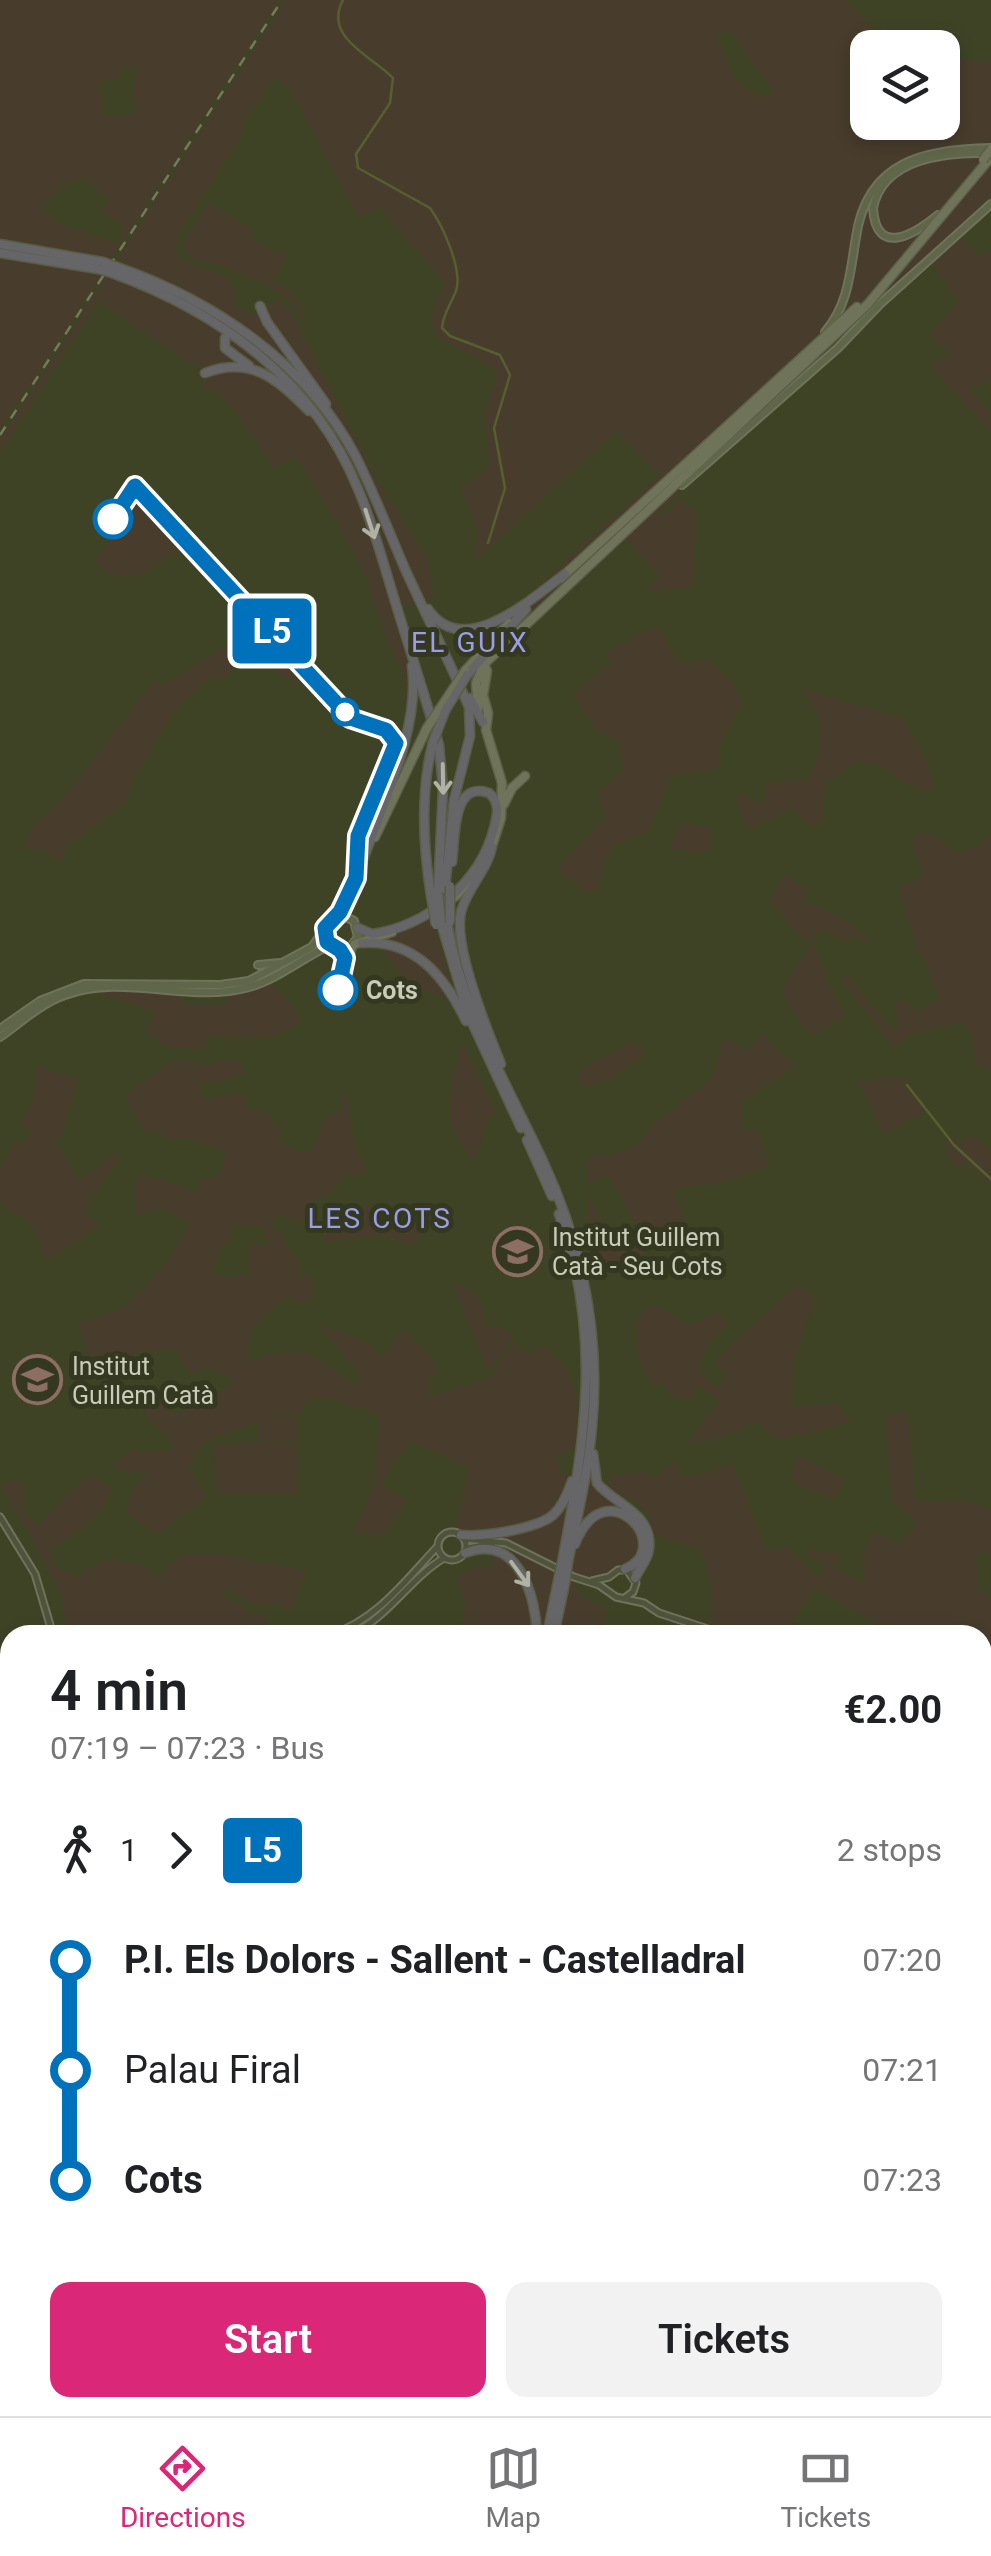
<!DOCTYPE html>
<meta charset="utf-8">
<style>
:root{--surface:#fff;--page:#f2f2f2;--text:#202124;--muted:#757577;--line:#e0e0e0;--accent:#db2777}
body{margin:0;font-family:Roboto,sans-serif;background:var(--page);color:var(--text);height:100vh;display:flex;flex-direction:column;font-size:38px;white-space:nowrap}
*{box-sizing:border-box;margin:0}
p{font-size:32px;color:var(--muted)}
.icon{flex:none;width:55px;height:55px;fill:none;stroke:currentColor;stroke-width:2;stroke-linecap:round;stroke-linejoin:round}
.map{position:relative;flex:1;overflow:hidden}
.panel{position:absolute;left:0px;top:1625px;width:992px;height:792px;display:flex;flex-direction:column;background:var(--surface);border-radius:30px 30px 0 0;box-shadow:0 5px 15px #0003}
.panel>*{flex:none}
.badge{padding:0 20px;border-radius:8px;font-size:35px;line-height:65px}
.controls{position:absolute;left:850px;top:30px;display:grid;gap:20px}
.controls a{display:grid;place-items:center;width:110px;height:110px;border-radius:20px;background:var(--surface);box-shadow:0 5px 15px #0003;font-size:50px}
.map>.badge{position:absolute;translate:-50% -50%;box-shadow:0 0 0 5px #fff}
.legs{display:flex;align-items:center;gap:15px;height:110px;padding:0 50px;font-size:32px}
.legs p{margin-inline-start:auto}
.head{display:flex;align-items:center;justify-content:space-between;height:170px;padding:0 50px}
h1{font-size:55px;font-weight:600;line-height:75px}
.button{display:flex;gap:20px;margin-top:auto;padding:20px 50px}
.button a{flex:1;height:115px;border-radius:20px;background:var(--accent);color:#fff;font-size:40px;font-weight:600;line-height:115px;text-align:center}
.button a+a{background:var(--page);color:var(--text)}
ul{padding:0 50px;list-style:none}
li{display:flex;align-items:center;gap:35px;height:110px;font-size:38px}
li i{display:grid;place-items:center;width:15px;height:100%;margin:0 12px;background:currentColor}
li i::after{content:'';width:25px;height:25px;margin:-12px;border:8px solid;border-radius:50%;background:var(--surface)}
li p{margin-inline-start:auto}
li:first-child i{background:linear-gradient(#0000 50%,currentColor 0)}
li:last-child i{background:linear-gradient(currentColor 50%,#0000 0)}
.dock{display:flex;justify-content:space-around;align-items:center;height:140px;border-top:2px solid var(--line);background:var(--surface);font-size:28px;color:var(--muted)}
.dock a{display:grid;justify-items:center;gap:5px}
.dock .current{color:var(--accent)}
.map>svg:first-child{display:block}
</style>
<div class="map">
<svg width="991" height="2416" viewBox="0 0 991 2416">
<rect width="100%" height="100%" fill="#3f4326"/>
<!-- green -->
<path fill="#483d2c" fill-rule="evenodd" d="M 0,0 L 280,0 L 0,430 ZM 137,65 L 133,93 L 136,112 C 126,116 112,119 102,113 L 100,82 L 121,78 L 122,69 ZM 83,178 L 89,181 L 108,200 L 101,212 L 125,227 L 120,243 L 86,235 L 88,229 C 70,234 55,223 43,209 C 46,197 57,196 62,186 Z
M 286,0 L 844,0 L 868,22 L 913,47 L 868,48 L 868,122 L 942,122 L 943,57 L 991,63 L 991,208 L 960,236 L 978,257 L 991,252 L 991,381 L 970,388 L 991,415 L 991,432 L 928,363 L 953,356 L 930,336 L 958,302 L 932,262 L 653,517 L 665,515 L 680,499 L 696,515 L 692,588 L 647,591 L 660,576 L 626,539 L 531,624 L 516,607 L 659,475 L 617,431 L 475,561 C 480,532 475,515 461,490 L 490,467 L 484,413 L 497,380 L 493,368 L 439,338 C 425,319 437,303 445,283 L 381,208 L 359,217 L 290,90 L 275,77 L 246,118 L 239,141 L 179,232 L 175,253 C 190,274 223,266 231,283 C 235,289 234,300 236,307 L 253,315 L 278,301 L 291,312 L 379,483 L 427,557 L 433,598 L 393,611 C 400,637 422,694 405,717 L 406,680 L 382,627 L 368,582 L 336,520 L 295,456 L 274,469 L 233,407 L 212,389 L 203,390 L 210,376 L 98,301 L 0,453 L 0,440 ZM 729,30 L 774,91 L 767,96 C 735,97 727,59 716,36 Z
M 210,203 L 255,232 L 251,238 L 278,255 L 282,250 L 289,255 L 273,280 L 291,292 L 308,323 L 305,324 L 292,303 L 261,280 L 246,277 L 219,264 L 192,259 L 186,253 L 184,246 L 189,234 Z
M 135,500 L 142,501 L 181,547 C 154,568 128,593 96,562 Z
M 658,625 L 670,650 L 683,665 L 709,660 L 732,682 L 743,701 L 721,741 L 718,769 L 671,776 L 649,831 L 615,845 L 606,857 L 596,893 L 587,892 L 557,869 L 606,818 L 597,794 L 625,770 L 618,740 L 597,731 L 573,695 L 612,663 L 605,654 Z
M 255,629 L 303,684 L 280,675 L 261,653 C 243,651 234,672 221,681 L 211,677 L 176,709 L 132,781 L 127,802 L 66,847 L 63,861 L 42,850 L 25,849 L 29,831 L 59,804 L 156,680 L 162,686 Z
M 802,689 L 903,719 L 927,761 L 935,789 L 930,791 C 882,787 885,732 825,784 L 821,821 L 817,826 L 806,823 L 795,809 L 789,809 L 747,831 L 737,797 L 740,793 L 764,804 L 766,783 L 808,780 C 817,764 825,735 818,717 C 815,706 806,698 802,689 Z
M 681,823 L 709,828 L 711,834 L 708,853 L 671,849 Z
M 918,833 L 931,834 L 956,853 L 979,846 L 991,834 L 991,1071 L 974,1063 C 976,1048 975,1028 959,1022 L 907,1036 L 894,1047 L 841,980 L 847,975 L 893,1031 L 898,1028 L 895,1001 L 906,1001 L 917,1011 L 940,1000 L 924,958 L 918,953 L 900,891 L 903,885 L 917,881 L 923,873 L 912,843 Z
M 784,875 L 807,889 L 804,902 L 834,914 L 869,938 L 865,942 L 852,935 L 848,941 L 820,928 L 811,941 L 822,963 L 829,989 L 832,987 L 844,1017 L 815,1035 L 807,1030 L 783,997 C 786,973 807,963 811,941 L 797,933 L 770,900 Z
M 432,919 L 452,988 L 404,947 L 384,939 Z
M 391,948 C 416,961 440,980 450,1006 L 439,996 L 408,985 L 383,950 Z
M 269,982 L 293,1006 L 300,1024 C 266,1044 245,1037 208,1036 L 206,1048 C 185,1050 161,1051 148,1032 L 155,1012 L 101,994 L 78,993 L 98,990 L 184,993 L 184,1005 L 225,1004 L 225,995 L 253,991 Z
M 764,1033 L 774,1047 L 796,1065 L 742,1101 L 742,1128 L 747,1131 L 757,1128 L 769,1168 L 754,1170 L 731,1181 L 677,1188 L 675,1197 L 690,1230 L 664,1243 L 632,1220 L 610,1178 L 601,1177 L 589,1185 L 587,1169 L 592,1156 L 614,1155 L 637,1145 L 657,1122 L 711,1081 L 717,1066 L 719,1047 L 730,1039 L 745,1052 Z
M 631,1043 L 643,1048 L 642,1057 L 611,1079 L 588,1088 L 583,1085 L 579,1077 L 581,1071 Z
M 465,1048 L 490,1103 L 498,1110 L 489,1118 L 475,1161 C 467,1156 467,1150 461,1143 C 439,1112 453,1082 461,1050 Z
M 174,1061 L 212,1066 L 217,1061 L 233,1061 L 242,1065 L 245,1074 L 216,1082 L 202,1082 L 202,1100 L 245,1093 L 244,1108 L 266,1112 L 280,1129 L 278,1141 L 299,1153 L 310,1152 L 321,1132 L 320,1124 L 340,1110 L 344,1103 L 340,1098 L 346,1094 L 355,1150 L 367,1171 L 355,1177 L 350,1172 L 327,1196 L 309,1203 L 301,1223 L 275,1214 L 271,1228 L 286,1236 L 284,1242 L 301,1266 L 298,1276 L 313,1278 L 313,1300 L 298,1303 L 291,1296 L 277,1305 L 249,1333 L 247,1360 L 250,1362 C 310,1344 308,1350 354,1387 L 362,1376 L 318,1325 L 363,1340 L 376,1350 L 378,1359 L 387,1353 L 403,1330 L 435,1362 L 437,1373 L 428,1380 L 429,1397 L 491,1379 L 515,1340 L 517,1348 L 531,1356 L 543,1345 C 584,1379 577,1401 575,1450 L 556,1456 L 561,1474 L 597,1476 L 608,1485 L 611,1476 L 646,1472 L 654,1479 L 675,1462 L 682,1476 L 692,1478 L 733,1464 L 765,1548 L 790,1549 L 820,1579 L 827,1566 L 808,1554 L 810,1550 L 841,1554 L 835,1569 L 865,1584 L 862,1557 L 874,1533 L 884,1536 L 898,1546 L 915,1528 L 911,1514 L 896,1507 L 892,1499 L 886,1417 L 908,1411 L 915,1502 L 966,1501 L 991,1509 L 991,1553 L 977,1553 L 976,1557 L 978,1589 L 991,1600 L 991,1664 L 983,1666 L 982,1635 L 871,1635 L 872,1620 L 815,1588 L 792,1621 L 811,1635 L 702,1635 L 678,1627 L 681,1614 L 712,1624 L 710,1576 L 700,1549 L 653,1534 L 647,1510 L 609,1487 L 617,1520 C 633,1525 641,1536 640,1553 C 624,1567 599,1578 577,1575 L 576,1587 C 583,1599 593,1605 606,1608 L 604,1635 L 461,1635 L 465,1604 L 458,1575 L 477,1567 L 493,1567 L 494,1552 L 505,1555 L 500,1527 L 462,1534 L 455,1529 L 470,1468 L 411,1441 L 380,1484 L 407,1501 L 385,1535 L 354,1534 L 375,1485 L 380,1413 L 342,1404 L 340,1400 L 335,1401 L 322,1395 L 306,1403 L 300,1415 L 267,1418 L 297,1418 L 298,1441 L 259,1442 L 258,1419 L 256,1423 L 205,1442 L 188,1467 L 207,1497 L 160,1534 L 128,1515 C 128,1497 138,1480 153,1470 L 141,1473 L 116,1469 L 116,1463 L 135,1449 L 139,1452 L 169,1451 L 173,1448 L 172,1440 L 151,1421 L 140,1403 L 155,1394 L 172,1415 L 204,1405 L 236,1380 L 208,1366 L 189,1374 L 175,1349 L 136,1351 L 133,1357 L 135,1370 L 101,1356 L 90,1363 L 79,1323 C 93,1319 114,1315 125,1307 C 153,1286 172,1256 190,1225 C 170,1210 158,1202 136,1217 L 134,1185 L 143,1175 L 184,1188 L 191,1194 L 198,1191 L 204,1179 L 213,1179 L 220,1174 L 226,1151 L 185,1138 L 167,1139 L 158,1130 L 147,1132 L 129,1105 L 128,1094 ZM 234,1224 L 265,1228 L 267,1244 L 248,1246 L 251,1275 L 226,1278 L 213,1274 L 219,1251 L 233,1237 L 231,1231 Z
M 38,1067 L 79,1080 L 59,1141 L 54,1137 L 54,1142 L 62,1150 L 79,1181 L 117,1152 L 121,1156 L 87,1204 L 85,1213 L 102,1228 L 91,1231 L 46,1261 L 40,1246 L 41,1239 L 25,1218 L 11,1212 L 0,1200 L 0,1168 L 18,1141 L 27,1145 L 32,1131 L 21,1126 L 21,1123 L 34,1096 Z
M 896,1077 L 908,1081 L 927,1111 L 884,1135 L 859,1083 Z
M 971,1136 L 991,1150 L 991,1185 L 969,1164 L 955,1167 L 945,1151 L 948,1149 L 945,1141 L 953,1137 L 959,1146 Z
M 590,1194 C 600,1225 607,1233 639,1242 L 644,1253 L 644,1261 L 590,1272 L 588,1265 L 596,1259 C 603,1236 579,1219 590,1194 Z
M 400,1206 L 423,1236 L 409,1246 C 377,1225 353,1243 323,1242 L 326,1233 L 352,1209 Z
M 452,1280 C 461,1286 476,1291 480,1302 C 484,1311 483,1319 488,1328 L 500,1326 L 514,1336 L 491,1372 L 487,1370 Z
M 798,1285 L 815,1298 L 794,1362 L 790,1407 L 837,1404 L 851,1422 L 779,1441 L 759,1422 L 726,1436 L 686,1445 L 720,1402 L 697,1384 L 693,1401 L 670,1396 L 663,1381 L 652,1386 C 641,1364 625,1326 648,1307 C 667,1307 675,1319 692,1325 L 720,1313 L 727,1325 L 708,1344 L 700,1368 L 705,1379 L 718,1387 L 729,1375 L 715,1362 Z
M 296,1443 L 297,1493 L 216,1494 L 215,1444 Z
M 796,1456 L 845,1480 L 834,1498 L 792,1483 Z
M 85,1478 L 94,1478 L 114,1487 C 100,1519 77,1534 48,1550 L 55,1567 L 81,1579 L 88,1566 L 93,1570 L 102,1559 L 107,1563 L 110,1559 L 151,1568 L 154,1581 L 182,1556 L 214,1554 L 306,1571 L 290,1615 L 283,1604 L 255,1605 L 236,1593 L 225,1591 L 220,1597 L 236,1602 L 252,1617 L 267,1615 L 268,1635 L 67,1635 L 61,1592 L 0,1483 L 24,1481 L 22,1506 L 36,1528 Z
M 10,1724 L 10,1829 L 0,1827 L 0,1730 Z
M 982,1950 L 991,1950 L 991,2077 L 983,2078 Z"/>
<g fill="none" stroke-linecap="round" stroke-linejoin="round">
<!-- stream -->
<path stroke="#575e30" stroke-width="2.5" d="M 343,0 C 323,37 370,55 393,78 L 390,103 L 356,154 L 358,168 L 430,208 C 443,226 463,270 456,291 C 451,304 443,314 442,328 L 450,336 L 500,355 L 510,375 L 494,428 L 505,488 L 488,543
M 907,1085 L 954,1145 L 991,1179
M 991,2004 L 988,2019 L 991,2036
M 982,2301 L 991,2238
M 755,2416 L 755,2408"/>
<defs>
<path id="tertiary" d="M 0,1517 L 35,1574 L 53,1635
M438 1546a14 14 0 1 1 28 0a14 14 0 1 1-28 0Z
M 465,1539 L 506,1543 L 574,1577 L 599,1585 L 616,1597 L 644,1603 L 659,1613 L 726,1635
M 467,1548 L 492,1544
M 592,1581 L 609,1577 L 618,1570 L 627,1570 L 636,1583 L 633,1592 L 626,1597
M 330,1635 C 377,1620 405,1581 438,1546
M 350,1635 C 389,1617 409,1579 444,1558
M 0,1718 L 10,1715
M 982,1753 L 991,1752
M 0,2264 L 10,2262
M 299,2408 L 303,2416"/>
<path id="secondary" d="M 938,215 C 916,233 876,259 873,208 C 883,158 946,152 987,153
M 825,332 C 849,304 850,272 856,237 C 867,161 925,149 991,148
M 682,485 L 838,348 L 880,304 L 991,204
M 258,965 L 280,963
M 0,1029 L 40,1001 L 84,984 L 220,985 L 249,981 L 312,947 L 332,918 L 344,916 L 354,921 L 358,937 L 350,948 L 337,949 L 327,942 L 325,928
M 0,1037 C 20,1023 41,1003 65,995 C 124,973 189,1004 249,987 C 275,980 300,960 324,948 L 334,948"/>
<path id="primary" d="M 561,578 L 857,307
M 484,664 L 487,671 L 483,695 L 488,713 L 486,730 L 502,783 L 501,818 L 491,849
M 465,671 L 509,623
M 478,709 L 476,683 L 484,664 L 868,304 L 991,157
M 504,804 L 512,788 L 525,776
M 375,837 L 427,728
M 356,876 L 359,835
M 436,912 L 458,894 L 479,869
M 335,917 L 359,872
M 355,944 L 392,932
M 345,967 L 352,947"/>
<path id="trunk" d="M 0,244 L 103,262
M 0,253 L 98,269
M 117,267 C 214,301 307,363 356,457 C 374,493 389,532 405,569 C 426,615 449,661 469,707 L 470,736 L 454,800 L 445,889
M 112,273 C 219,312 314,380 358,489 C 373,524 383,562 394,598 C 409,647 425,696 439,745 L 443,788 L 438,893
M 260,306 L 267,322 L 326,404
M 225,338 L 225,348 L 249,366
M 205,373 C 251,355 277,379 309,411
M 428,609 C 463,662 532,598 565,574
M 467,675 L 526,609
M 470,698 L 483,722
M 492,847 C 487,871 467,888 461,912 C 453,946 487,1030 501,1064
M 358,874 C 379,812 421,730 412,666
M 431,896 C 423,846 420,792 433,742
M 447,922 C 461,1008 507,1084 543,1161 C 582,1245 601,1336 592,1428 C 588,1473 577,1518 568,1562
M 441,923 L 468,1014 L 521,1128
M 358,928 L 372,934 C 427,926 480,883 494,828 C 498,814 500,802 489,793 C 452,779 455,839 452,862
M 362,943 C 415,939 445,977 466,1021
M 527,1140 L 552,1196
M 559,1214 C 603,1334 585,1441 562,1562
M 593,1454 L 597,1483 C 615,1505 653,1513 649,1549 C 648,1560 639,1569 635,1578
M 461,1535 C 483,1537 537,1529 553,1515 C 563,1506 568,1493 572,1481
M 575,1544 C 605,1467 677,1547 625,1569
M 465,1553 C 518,1532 536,1596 537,1635
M 547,1635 L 558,1581
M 554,1635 L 565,1583
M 357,2416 L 364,2408
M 367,2416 L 375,2408"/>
</defs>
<!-- tertiary casing -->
<use href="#tertiary" stroke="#6f735c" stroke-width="9"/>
<!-- secondary casing -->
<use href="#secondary" stroke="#6f735c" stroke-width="10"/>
<!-- primary casing -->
<use href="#primary" stroke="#5b5f48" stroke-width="11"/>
<!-- trunk casing -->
<use href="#trunk" stroke="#595d46" stroke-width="11"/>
<!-- tertiary -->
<use href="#tertiary" stroke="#4f533b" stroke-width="5"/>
<!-- secondary -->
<use href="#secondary" stroke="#606649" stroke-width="6"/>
<!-- primary -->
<use href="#primary" stroke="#6f7359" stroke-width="8"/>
<!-- trunk -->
<use href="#trunk" stroke="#666669" stroke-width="8"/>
<!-- rail -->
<path stroke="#757a5d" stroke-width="2.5" stroke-dasharray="10 10" stroke-linecap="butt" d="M 0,435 L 282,0"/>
<defs>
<path id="primary-bridge" d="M 983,160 L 991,149
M 427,728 L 465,671"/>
<path id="trunk-bridge" d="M 103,262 L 117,267
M 98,269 L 112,273
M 433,742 L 445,711 L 467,675
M 450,886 L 450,922
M 438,893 L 441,923
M 431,896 L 436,925
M 558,1581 L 562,1562
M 565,1583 L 568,1562"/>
</defs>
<!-- primary-bridge casing -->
<use href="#primary-bridge" stroke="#5b5f48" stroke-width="11" stroke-linecap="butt"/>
<!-- trunk-bridge casing -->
<use href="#trunk-bridge" stroke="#595d46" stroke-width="11" stroke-linecap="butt"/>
<!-- primary-bridge -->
<use href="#primary-bridge" stroke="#6f7359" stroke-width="8"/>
<!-- trunk-bridge -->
<use href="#trunk-bridge" stroke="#666669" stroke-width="8"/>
</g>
<!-- one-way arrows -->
<defs><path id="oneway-shaft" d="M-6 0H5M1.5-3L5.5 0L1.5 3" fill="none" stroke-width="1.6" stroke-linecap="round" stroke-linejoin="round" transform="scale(2.5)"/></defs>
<g stroke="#b0b2a4">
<use href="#oneway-shaft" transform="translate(370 524) rotate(72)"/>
<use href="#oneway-shaft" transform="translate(443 779) rotate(89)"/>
<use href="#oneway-shaft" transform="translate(520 1574) rotate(54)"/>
</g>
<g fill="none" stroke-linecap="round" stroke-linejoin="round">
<defs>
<path id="line-1" d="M 113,519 L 135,486 L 350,718 L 386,730 L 396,743 L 358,836 L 356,878 L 340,912 L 325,928 L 327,942 L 340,950 L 345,958 L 338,990"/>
</defs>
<!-- line-1 casing -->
<use href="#line-1" stroke="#fff" stroke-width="22"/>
<!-- line-1 -->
<use href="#line-1" stroke="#0072bc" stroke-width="15"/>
</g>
<!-- icons -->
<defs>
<symbol id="school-ring" viewBox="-11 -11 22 22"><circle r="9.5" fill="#343820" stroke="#8d6e63" stroke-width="1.5"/><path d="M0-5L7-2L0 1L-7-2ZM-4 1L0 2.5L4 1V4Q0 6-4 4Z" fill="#8d6e63"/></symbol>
</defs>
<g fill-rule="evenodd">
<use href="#school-ring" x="490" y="1224" width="55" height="55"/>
<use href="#school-ring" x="10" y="1352" width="55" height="55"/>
</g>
<!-- markers -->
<g fill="#fff" stroke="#0072bc" stroke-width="5">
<circle cx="113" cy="519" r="18"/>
<circle cx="345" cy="712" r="12"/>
<circle cx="338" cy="990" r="18"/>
</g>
<g text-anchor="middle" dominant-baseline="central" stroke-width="10" stroke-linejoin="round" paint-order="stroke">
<!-- stop labels -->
<g font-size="25" font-weight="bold" fill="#c9ccb8" stroke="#343820" text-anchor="start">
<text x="366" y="990">Cots</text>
</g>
<!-- poi labels -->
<g font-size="25" fill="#c9ccb8" stroke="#343820" text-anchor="start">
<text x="552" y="1237">Institut Guillem<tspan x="552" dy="29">Catà - Seu Cots</tspan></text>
<text x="72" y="1366">Institut<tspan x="72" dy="29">Guillem Catà</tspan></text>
</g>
<!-- neighbourhood labels -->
<g font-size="28" letter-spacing="2.5" fill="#9d9de6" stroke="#343820">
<text x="470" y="642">EL GUIX</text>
<text x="380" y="1218">LES COTS</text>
</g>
</g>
</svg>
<div class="controls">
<a><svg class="icon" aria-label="layers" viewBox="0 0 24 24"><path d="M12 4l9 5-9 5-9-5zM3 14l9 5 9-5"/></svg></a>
</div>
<b class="badge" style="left:272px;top:631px;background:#0072bc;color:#fff">L5</b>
<section class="panel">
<div class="head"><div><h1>4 min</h1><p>07:19 – 07:23 · Bus</p></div><b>€2.00</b></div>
<div class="legs"><svg class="icon" aria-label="walk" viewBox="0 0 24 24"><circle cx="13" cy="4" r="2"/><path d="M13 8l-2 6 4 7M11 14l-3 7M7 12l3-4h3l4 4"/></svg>1<svg class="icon" aria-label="forward" viewBox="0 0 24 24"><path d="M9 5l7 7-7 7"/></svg><b class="badge" style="background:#0072bc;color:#fff">L5</b><p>2 stops</p></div>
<ul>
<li><i style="color:#0072bc"></i><b>P.I. Els Dolors - Sallent - Castelladral</b><p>07:20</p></li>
<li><i style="color:#0072bc"></i><span>Palau Firal</span><p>07:21</p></li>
<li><i style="color:#0072bc"></i><b>Cots</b><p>07:23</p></li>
</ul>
<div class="button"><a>Start</a><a>Tickets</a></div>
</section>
</div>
<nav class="dock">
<a class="current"><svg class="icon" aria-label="directions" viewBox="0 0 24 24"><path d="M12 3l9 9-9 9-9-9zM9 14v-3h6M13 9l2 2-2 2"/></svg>Directions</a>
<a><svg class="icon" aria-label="map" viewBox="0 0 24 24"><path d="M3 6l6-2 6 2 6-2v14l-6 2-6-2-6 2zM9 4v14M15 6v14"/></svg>Map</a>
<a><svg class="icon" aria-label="tickets" viewBox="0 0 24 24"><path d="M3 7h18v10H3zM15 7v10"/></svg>Tickets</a>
</nav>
